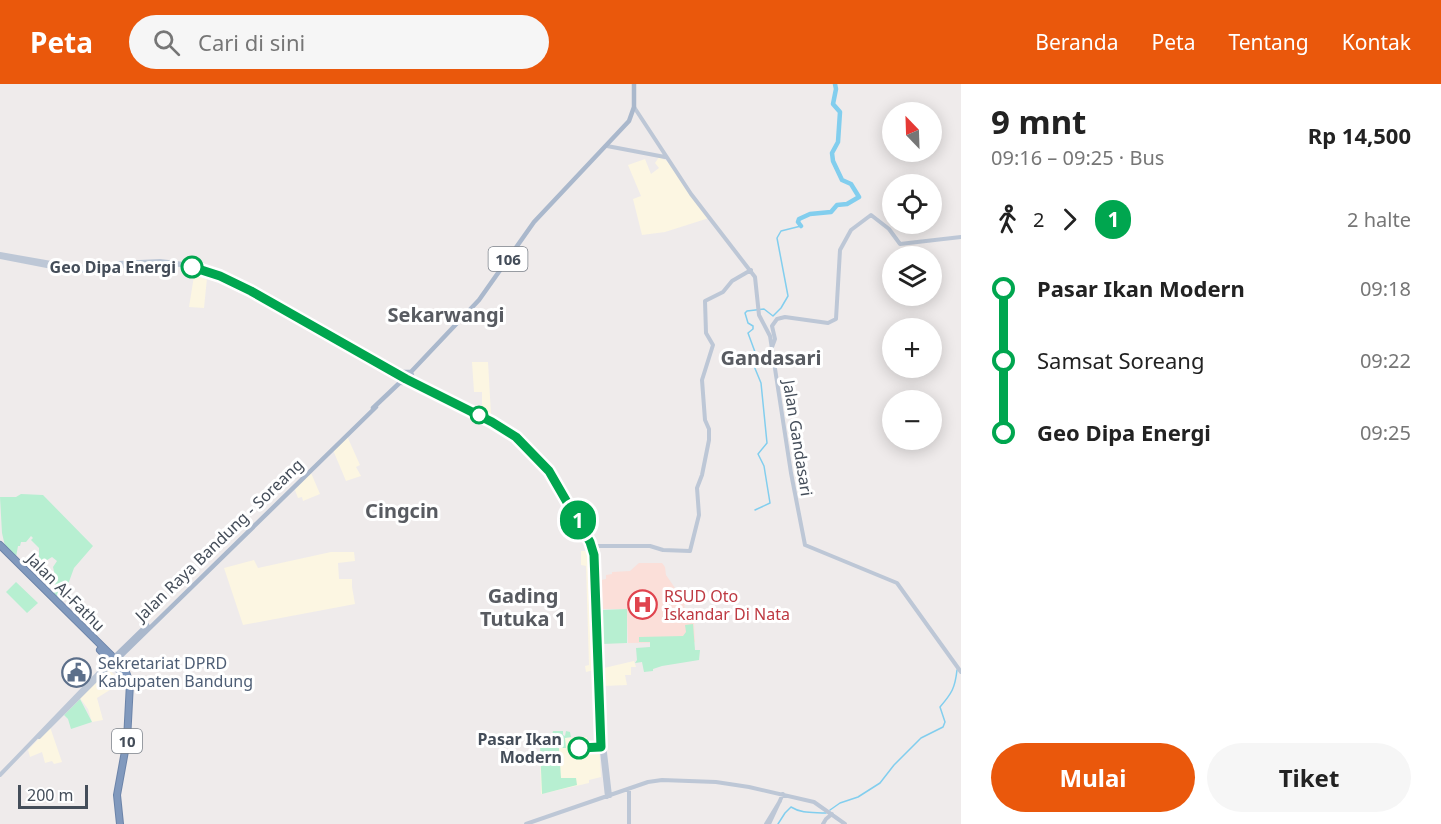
<!DOCTYPE html>
<html lang="id">
<meta charset="utf-8">
<style>
:root{--surface:#fff;--page:#f6f6f6;--text:#222;--muted:#767676;--accent:#ea580c}
body{margin:0;font-family:"Noto Sans",sans-serif;background:var(--page);color:var(--text);height:100vh;display:flex;flex-direction:column;font-size:22px;white-space:nowrap}
*{box-sizing:border-box;margin:0}
p{font-size:20px;color:var(--muted)}
.icon{flex:none;width:33px;height:33px;fill:none;stroke:currentColor;stroke-width:2;stroke-linecap:round;stroke-linejoin:round}
.map{position:relative;flex:1;overflow:hidden}
.side{display:flex;flex-direction:column;background:var(--surface);width:480px}
.side>*{flex:none}
.badge{padding:0 12px;border-radius:20px;font-size:21px;line-height:39px}
.needle{width:39px;rotate:337deg}
.fabs{position:absolute;left:882px;top:18px;display:grid;gap:12px}
.fabs a{display:grid;place-items:center;width:60px;height:60px;border-radius:50%;background:var(--surface);box-shadow:0 3px 15px #0003;font-size:30px}
.scale{position:absolute;left:18px;bottom:15px;width:70px;box-sizing:border-box;padding-left:6px;border:3px solid #444d59;border-top:0;font-size:16px;line-height:21px;white-space:nowrap;color:#444d59;-webkit-text-stroke:4px #fff;paint-order:stroke}
.map>.badge{position:absolute;translate:-50% -50%;box-shadow:0 0 0 3px #fff}
.legs{display:flex;align-items:center;gap:9px;height:66px;padding:0 30px;font-size:20px}
.legs p{margin-inline-start:auto}
.head{display:flex;align-items:center;justify-content:space-between;height:102px;padding:0 30px}
h1{font-size:33px;font-weight:700;line-height:45px}
.cta{display:flex;gap:12px;margin-top:auto;padding:12px 30px}
.cta a{flex:1;height:69px;border-radius:36px;background:var(--accent);color:#fff;font-size:24px;font-weight:700;line-height:69px;text-align:center}
.cta a+a{background:var(--page);color:var(--text)}
ul{padding:0 30px;list-style:none}
li{display:flex;align-items:center;gap:21px;height:72px;font-size:22px}
li i{display:grid;place-items:center;width:9px;height:100%;margin:0 8px;background:currentColor}
li i::after{content:'';width:15px;height:15px;margin:-8px;border:4px solid;border-radius:50%;background:var(--surface)}
li p{margin-inline-start:auto}
li:first-child i{background:linear-gradient(#0000 50%,currentColor 0)}
li:last-child i{background:linear-gradient(currentColor 50%,#0000 0)}
header{display:flex;align-items:center;gap:36px;box-sizing:border-box;height:84px;padding:0 30px;background:var(--accent);color:#fff}
header strong{font-size:28px}
nav{display:flex;gap:33px;margin-inline-start:auto;font-size:21px}
.search{width:420px;height:54px;background:var(--page);display:flex;align-items:center;gap:15px;box-sizing:border-box;padding:0 21px;border-radius:33px;color:var(--muted);font-size:22px}
main{display:flex;flex:1;min-height:0}
.map>svg:first-child{display:block}
</style>
<header>
<strong>Peta</strong>
<div class="search"><svg class="icon" aria-label="search" viewBox="0 0 24 24"><circle cx="10" cy="10" r="6"/><path d="M15 15l6 6"/></svg>Cari di sini</div>
<nav><a>Beranda</a><a>Peta</a><a>Tentang</a><a>Kontak</a></nav>
</header>
<main>
<div class="map">
<svg width="961" height="740" viewBox="0 0 961 740">
<rect width="100%" height="100%" fill="#efebeb"/>
<!-- commercial -->
<path fill="#fcf6e2" d="M 659,73 L 667,77 L 709,134 L 665,148 L 642,151 L 633,115 L 641,112 L 628,81 L 645,75 L 651,90 L 659,84 L 655,79 Z
M 194,192 L 207,194 L 204,224 L 189,223 Z
M 472,278 L 488,278 L 491,330 L 482,326 L 482,308 L 474,308 Z
M 347,352 L 360,381 L 356,383 L 361,392 L 346,397 L 333,366 Z
M 311,389 L 320,410 L 303,417 L 302,413 L 298,414 L 295,406 Z
M 581,467 L 592,467 L 592,471 L 596,576 L 594,586 L 586,588 L 585,582 L 589,581 L 586,482 L 581,481 Z
M 331,468 L 354,468 L 355,477 L 338,479 L 339,495 L 352,495 L 352,503 L 355,520 L 243,541 L 224,484 L 254,476 L 258,484 Z
M 634,577 L 636,583 L 631,583 L 631,591 L 625,591 L 627,601 L 604,602 L 604,584 Z
M 109,585 L 121,599 L 97,614 L 103,636 L 92,638 L 88,625 L 80,614 Z
M 50,643 L 62,678 L 54,680 L 52,677 L 45,679 L 42,668 L 30,673 L 28,666 Z
M 587,653 L 587,660 L 599,660 L 601,693 L 589,696 L 589,699 L 541,710 L 540,662 L 563,661 L 563,654 Z"/>
<!-- medical -->
<path fill="#fbdfd9" d="M 639,479 L 662,479 L 665,483 L 666,491 L 684,517 L 685,527 L 708,526 L 709,536 L 692,536 L 694,539 L 695,558 L 628,559 L 627,525 L 601,525 L 601,496 L 606,495 L 606,491 L 612,490 L 612,488 L 630,487 Z"/>
<!-- green -->
<path fill="#b7efd1" d="M 21,410 L 43,411 L 93,462 L 74,484 L 62,517 L 53,508 L 56,496 L 53,483 L 57,477 L 52,473 L 44,478 L 39,475 L 39,464 L 31,456 L 33,454 L 31,452 L 26,458 L 21,458 L 20,462 L 18,462 L 16,473 L 5,462 L 2,449 L 0,413 L 16,413 Z
M 16,498 L 38,519 L 27,529 L 6,508 Z
M 627,525 L 627,559 L 602,560 L 601,526 Z
M 693,540 L 695,566 L 700,566 L 699,576 L 662,582 L 653,585 L 653,587 L 644,588 L 642,578 L 635,579 L 637,576 L 636,564 L 650,563 L 650,558 L 639,558 L 639,553 L 683,552 L 686,548 L 685,541 Z
M 80,615 L 92,638 L 71,645 L 68,635 L 64,631 Z
M 553,647 L 563,647 L 563,651 L 565,652 L 566,647 L 570,648 L 571,653 L 565,654 L 566,664 L 559,664 L 561,694 L 576,694 L 577,701 L 542,710 L 540,661 L 562,661 L 559,654 L 554,654 L 552,651 Z"/>
<g fill="none" stroke-linecap="round" stroke-linejoin="round">
<!-- stream -->
<path stroke="#82ceee" stroke-width="1.5" d="M 755,426 L 770,419 L 764,382 L 758,370 L 767,359 L 761,299 L 754,282 L 755,268 L 748,249 L 753,245 L 753,242 L 748,239 L 745,229 L 747,227 L 764,225 L 773,232 L 781,224 L 788,212 L 777,154 L 781,147 L 801,142
M 830,726 L 840,719 L 858,713 L 880,699 L 894,681 L 921,654 L 943,643 L 945,638 L 940,623 C 952,609 955,604 957,586
M 778,740 L 785,729 L 791,723 C 802,730 814,728 826,729"/>
<!-- river -->
<path stroke="#82ceee" stroke-width="4.5" d="M 801,142 L 798,138 L 799,135 L 810,130 L 831,128 L 837,121 L 847,120 L 859,113 L 851,100 L 842,96 L 833,77 L 832,69 L 838,58 L 840,28 L 833,20 L 836,5 L 835,0"/>
<defs>
<path id="highway" d="M 0,461 L 116,576 L 126,588 L 130,599 L 127,656 L 117,711 L 120,740
M 100,566 L 124,591"/>
</defs>
<!-- highway casing -->
<use href="#highway" stroke="#6c84a9" stroke-width="8"/>
<!-- secondary -->
<path stroke="#bdc7d6" stroke-width="4" d="M 634,23 L 691,110 L 755,193 L 759,231 L 770,252 L 791,389 L 805,461 L 897,499 L 961,588
M 607,62 L 665,73
M 0,170 L 57,180 L 95,185 L 119,179 L 160,177 L 200,182 L 221,189 L 253,205 L 402,289
M 0,173 L 52,183 L 95,188 L 123,182 L 160,180 L 182,181 L 220,192 L 312,240 L 406,295 L 492,338 L 516,353 L 548,387 L 590,458 L 594,471 L 598,585
M 772,263 L 775,255 L 772,242 L 777,235 L 785,233 L 828,239 L 836,235 L 840,166 L 851,146 L 871,131 L 889,145 L 900,160 L 961,153
M 411,294 L 493,335 L 524,356 L 542,374 L 557,394 L 593,456 L 597,471 L 603,651 L 610,712
M 595,462 L 650,462 L 663,466 L 690,467 L 699,431 L 697,404 L 702,391 L 709,356 L 709,345 L 705,336 L 702,296 L 713,261 L 706,249 L 705,217 L 723,208 L 732,197 L 751,186
M 599,608 L 601,658 L 607,713
M 39,653 L 112,580
M 0,691 L 110,577
M 629,705 L 629,740
M 526,740 L 648,698 L 662,696 L 716,698 L 749,703 L 814,718 L 845,740
M 766,740 L 780,717
M 769,740 L 783,710
M 823,740 L 826,735 L 832,730"/>
<!-- primary -->
<path stroke="#aab8cc" stroke-width="4.5" d="M 401,288 L 411,288 L 413,295
M 402,299 L 410,297
M 373,324 L 409,290 L 479,216 L 534,138 L 629,37 L 634,23 L 634,0
M 112,575 L 147,541
M 116,577 L 376,323"/>
<!-- highway -->
<use href="#highway" stroke="#8199bd" stroke-width="6"/>
</g>
<g fill="none" stroke-linecap="round" stroke-linejoin="round">
<defs>
<path id="line-1" d="M 192,183 L 220,192 L 251,207 L 406,295 L 492,338 L 516,353 L 549,387 L 590,458 L 594,471 L 601,663 L 579,664"/>
</defs>
<!-- line-1 casing -->
<use href="#line-1" stroke="#fff" stroke-width="14"/>
<!-- line-1 -->
<use href="#line-1" stroke="#00a64f" stroke-width="9"/>
</g>
<!-- icons -->
<defs>
<symbol id="hospital-ring" viewBox="-11 -11 22 22"><circle r="9.5" fill="#fff" stroke="#e0444e" stroke-width="1.5"/><path d="M-5-5h3v3.5h4V-5h3V5h-3V1.5h-4V5h-3Z" fill="#e0444e"/></symbol>
<symbol id="civic-ring" viewBox="-11 -11 22 22"><circle r="9.5" fill="#fff" stroke="#5c6f8a" stroke-width="1.5"/><path d="M-.6-6.5H3V-4.5H.6V-3L4-1V1h2V6H-6V1h2V-1L-.6-3ZM-1.2 2.5V6h2.4V2.5Z" fill="#5c6f8a"/></symbol>
</defs>
<g fill-rule="evenodd">
<use href="#hospital-ring" x="626" y="504" width="33" height="33"/>
<use href="#civic-ring" x="60" y="572" width="33" height="33"/>
</g>
<!-- markers -->
<g fill="#fff" stroke="#00a64f" stroke-width="3">
<circle cx="192" cy="183" r="10"/>
<circle cx="479" cy="331" r="8"/>
<circle cx="579" cy="664" r="10"/>
</g>
<g text-anchor="middle" dominant-baseline="central" stroke-width="6" stroke-linejoin="round" paint-order="stroke">
<!-- shield labels -->
<g fill="#fff" stroke="#7c828b" stroke-width="1.5">
<rect x="488.5" y="163" width="39" height="24" rx="4.5"/>
<rect x="112" y="645" width="30" height="24" rx="4.5"/>
</g>
<g font-size="15" font-weight="bold" fill="#444d59">
<text x="508" y="175">106</text>
<text x="127" y="657">10</text>
</g>
<!-- stop labels -->
<g font-size="16" font-weight="bold" fill="#444d59" stroke="#fff" text-anchor="end">
<text x="176" y="183">Geo Dipa Energi</text>
<text x="562" y="655">Pasar Ikan<tspan x="562" dy="18">Modern</tspan></text>
</g>
<!-- street labels -->
<g font-size="16" fill="#444d59" stroke="#fff">
<text transform="translate(798 354) rotate(81)">Jalan Gandasari</text>
<text transform="translate(219 456) rotate(-44)">Jalan Raya Bandung - Soreang</text>
<text transform="translate(66 508) rotate(45)">Jalan Al-Fathu</text>
</g>
<!-- health labels -->
<g font-size="16" fill="#be3a42" stroke="#fff" text-anchor="start">
<text x="664" y="512">RSUD Oto<tspan x="664" dy="18">Iskandar Di Nata</tspan></text>
</g>
<!-- service labels -->
<g font-size="16" fill="#4e5e75" stroke="#fff" text-anchor="start">
<text x="98" y="579">Sekretariat DPRD<tspan x="98" dy="18">Kabupaten Bandung</tspan></text>
</g>
<!-- quarter labels -->
<g font-size="20" font-weight="bold" fill="#585b61" stroke="#fff">
<text x="446" y="230">Sekarwangi</text>
<text x="771" y="273">Gandasari</text>
<text x="402" y="426">Cingcin</text>
<text x="523" y="511">Gading<tspan x="523" dy="23">Tutuka 1</tspan></text>
</g>
</g>
</svg>
<div class="fabs">
<a><svg class="needle" viewBox="-14 -14 28 28"><path d="M0-13l5 13h-10z" fill="#e53935"/><path d="M0 13l5-13h-10z" fill="#767676"/></svg></a>
<a><svg class="icon" aria-label="locate" viewBox="0 0 24 24"><circle cx="12" cy="12" r="6"/><path d="M12 2v4M12 18v4M2 12h4M18 12h4"/></svg></a>
<a><svg class="icon" aria-label="layers" viewBox="0 0 24 24"><path d="M12 4l9 5-9 5-9-5zM3 14l9 5 9-5"/></svg></a>
<a>+</a>
<a>−</a>
</div>
<div class="scale">200 m</div>
<b class="badge" style="left:578px;top:436px;background:#00a64f;color:#fff">1</b>
</div>
<section class="side">
<div class="head"><div><h1>9 mnt</h1><p>09:16 – 09:25 · Bus</p></div><b>Rp 14,500</b></div>
<div class="legs"><svg class="icon" aria-label="walk" viewBox="0 0 24 24"><circle cx="13" cy="4" r="2"/><path d="M13 8l-2 6 4 7M11 14l-3 7M7 12l3-4h3l4 4"/></svg>2<svg class="icon" aria-label="forward" viewBox="0 0 24 24"><path d="M9 5l7 7-7 7"/></svg><b class="badge" style="background:#00a64f;color:#fff">1</b><p>2 halte</p></div>
<ul>
<li><i style="color:#00a64f"></i><b>Pasar Ikan Modern</b><p>09:18</p></li>
<li><i style="color:#00a64f"></i><span>Samsat Soreang</span><p>09:22</p></li>
<li><i style="color:#00a64f"></i><b>Geo Dipa Energi</b><p>09:25</p></li>
</ul>
<div class="cta"><a>Mulai</a><a>Tiket</a></div>
</section>
</main>
